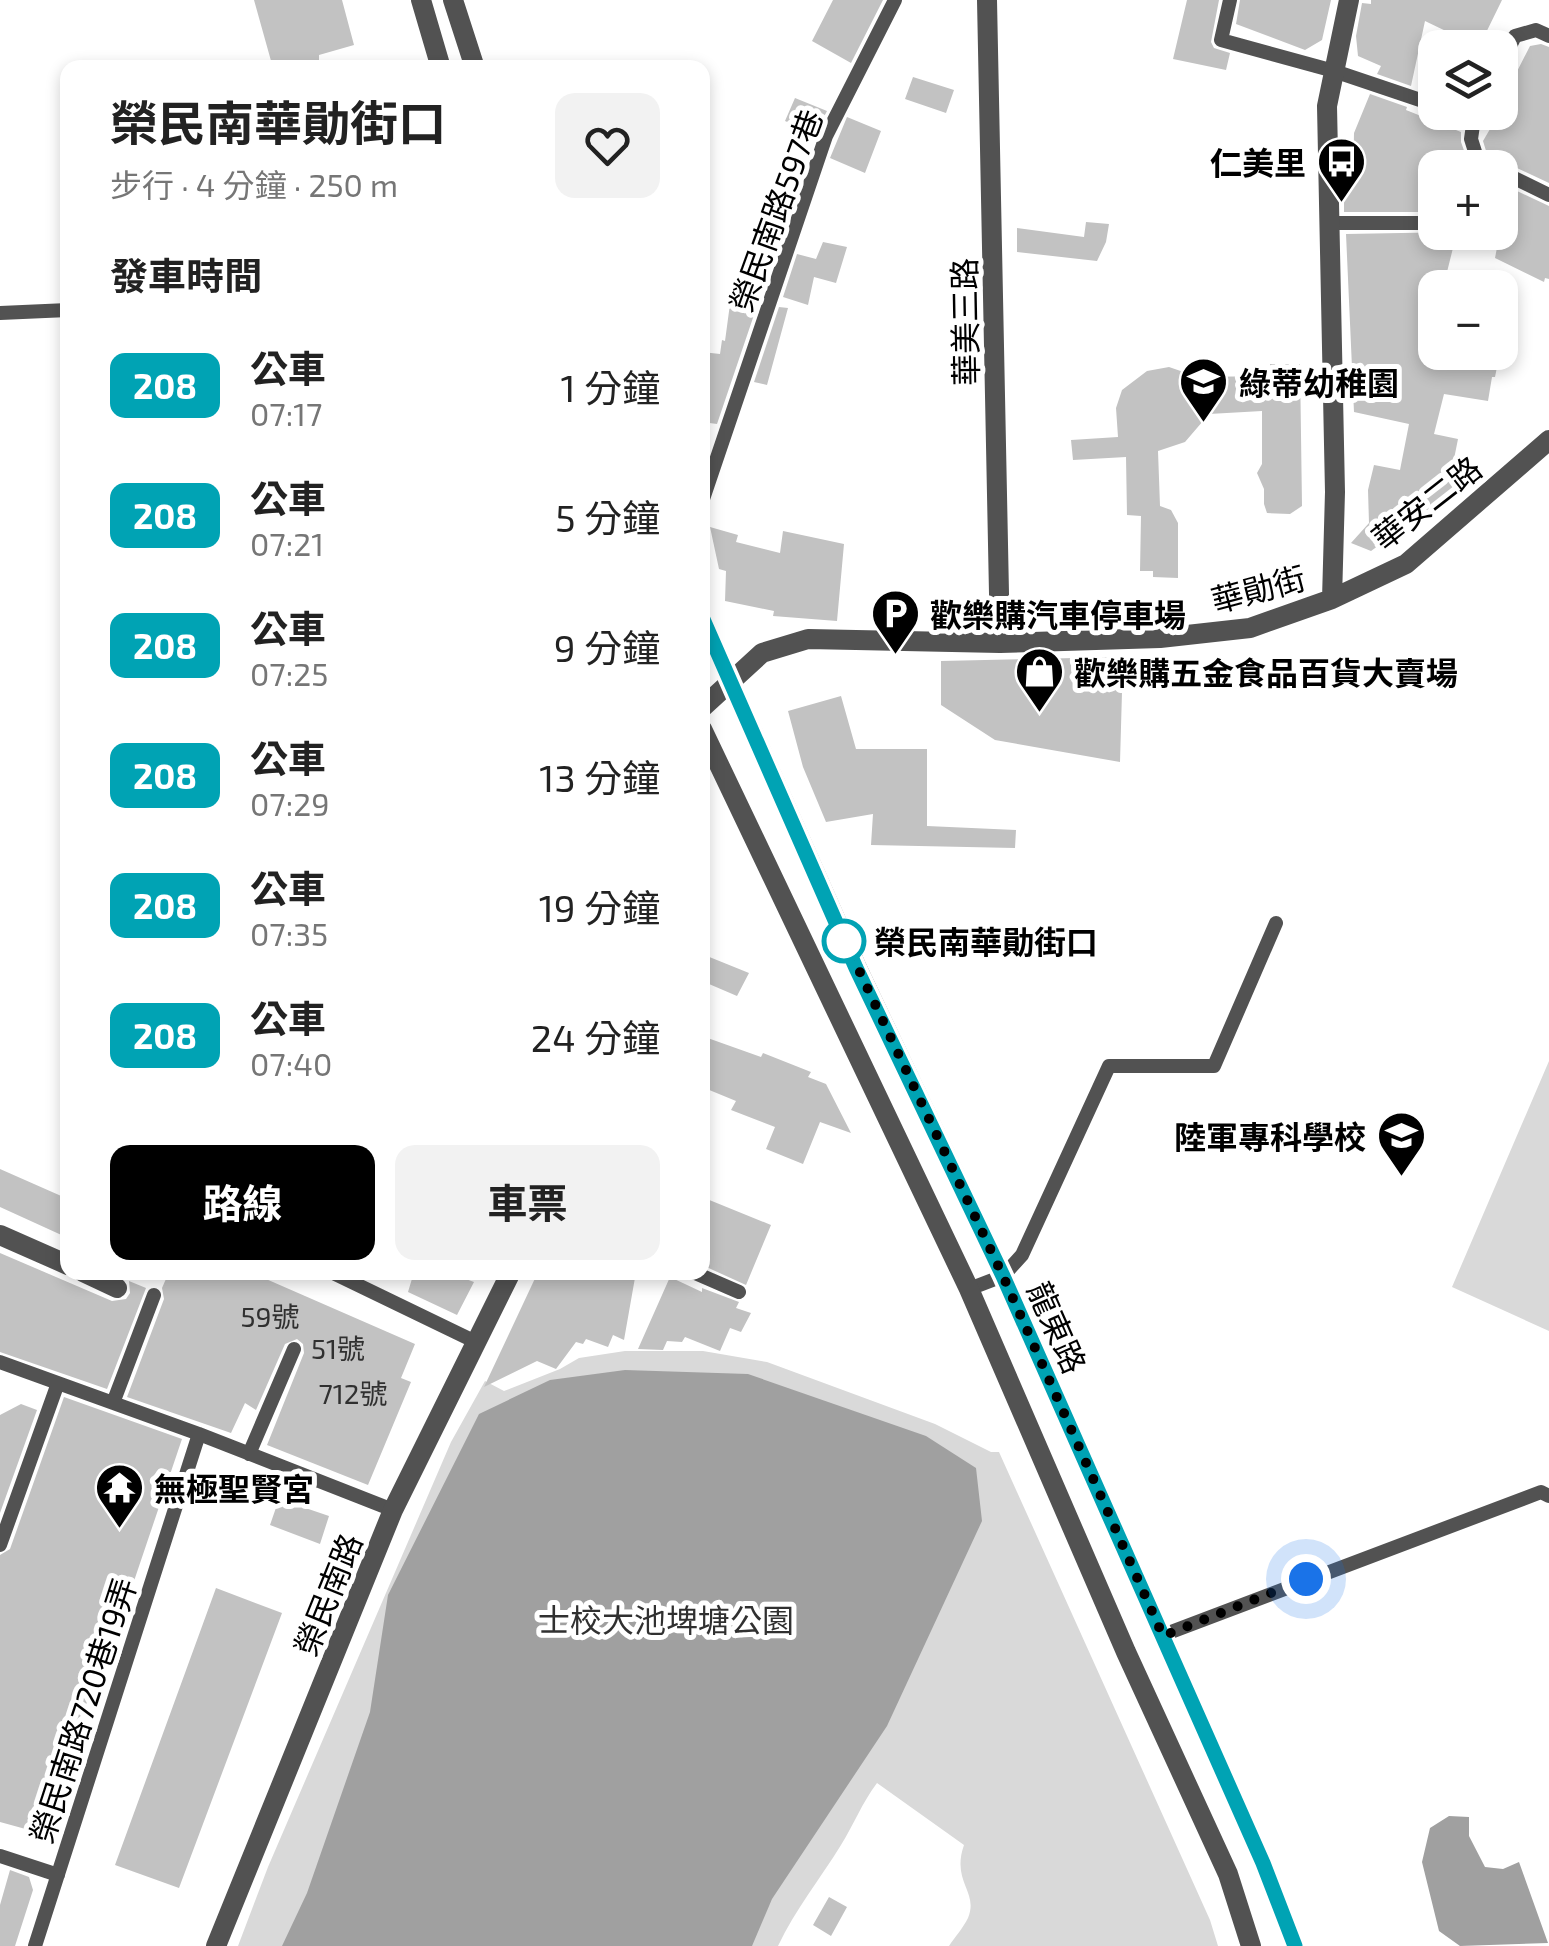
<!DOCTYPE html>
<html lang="zh-TW">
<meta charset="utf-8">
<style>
:root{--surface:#fff;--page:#f2f2f2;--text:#222;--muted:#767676;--accent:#000}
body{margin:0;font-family:"Exo 2","Noto Sans TC",sans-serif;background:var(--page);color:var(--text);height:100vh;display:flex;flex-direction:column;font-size:38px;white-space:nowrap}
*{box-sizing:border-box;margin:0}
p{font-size:32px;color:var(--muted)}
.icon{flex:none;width:55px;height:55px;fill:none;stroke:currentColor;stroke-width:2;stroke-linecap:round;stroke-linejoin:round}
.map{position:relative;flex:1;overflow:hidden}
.details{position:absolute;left:60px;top:60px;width:650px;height:1220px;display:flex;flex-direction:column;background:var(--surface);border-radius:20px;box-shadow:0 5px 15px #0003}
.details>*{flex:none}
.badge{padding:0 20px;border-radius:15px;font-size:35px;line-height:65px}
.buttons{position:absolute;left:1418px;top:30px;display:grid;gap:20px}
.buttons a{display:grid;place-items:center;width:100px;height:100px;border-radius:20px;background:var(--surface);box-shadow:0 5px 15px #0003;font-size:50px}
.you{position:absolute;width:50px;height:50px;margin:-25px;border:8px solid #fff;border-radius:50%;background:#1a73e8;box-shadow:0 0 0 15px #1a73e833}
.map>.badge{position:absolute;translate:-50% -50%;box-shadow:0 0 0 5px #fff}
h2{padding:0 50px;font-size:38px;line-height:90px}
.round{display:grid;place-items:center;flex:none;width:105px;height:105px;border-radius:20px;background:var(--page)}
.summary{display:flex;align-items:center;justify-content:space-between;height:170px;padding:0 50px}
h1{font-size:48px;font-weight:700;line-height:75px}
.action{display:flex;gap:20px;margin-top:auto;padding:20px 50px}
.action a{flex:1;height:115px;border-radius:20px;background:var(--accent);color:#fff;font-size:40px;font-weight:700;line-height:115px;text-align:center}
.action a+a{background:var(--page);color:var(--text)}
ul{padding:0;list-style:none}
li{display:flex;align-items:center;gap:30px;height:130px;padding:0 50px}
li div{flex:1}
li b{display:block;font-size:38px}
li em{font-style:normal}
li .badge{min-width:110px;font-weight:700;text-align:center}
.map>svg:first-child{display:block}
</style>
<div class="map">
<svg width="1549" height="1946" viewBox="0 0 1549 1946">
<rect width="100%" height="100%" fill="#fff"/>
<!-- green -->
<path fill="#d9d9d9" d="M 1549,1061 L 1549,1331 L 1452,1287 Z
M 625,1351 L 703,1351 L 767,1362 L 935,1424 L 991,1452 L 999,1452 L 1210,1920 L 1218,1946 L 949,1946 C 955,1937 963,1928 968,1918 C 979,1891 951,1882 964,1845 L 877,1783 C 862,1803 854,1824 841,1845 C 820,1879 795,1910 778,1946 L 238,1946 L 268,1867 L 451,1442 L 485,1381 L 504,1391 L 560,1369 L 579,1358 Z"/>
<!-- water -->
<path fill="#a0a0a0" d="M 625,1370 L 748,1374 L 926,1436 L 976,1468 L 982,1521 L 887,1726 L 772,1899 L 752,1946 L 282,1946 L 307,1893 L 370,1712 L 388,1595 L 479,1414 L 550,1380 Z
M 1449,1816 L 1469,1817 L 1469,1836 L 1485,1867 L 1503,1869 L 1519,1862 L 1548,1943 L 1460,1946 L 1439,1931 L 1422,1862 L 1430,1828 Z"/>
<!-- building -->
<path fill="#c2c2c2" d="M 254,0 L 342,0 L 354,45 L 319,55 L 319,68 L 273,68 Z
M 833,0 L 883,0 L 851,63 L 812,41 Z
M 1187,0 L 1219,0 L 1211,42 L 1214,48 L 1230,53 L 1226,70 L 1173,59 Z
M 1240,0 L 1331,0 L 1322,40 L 1305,50 L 1236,24 Z
M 1371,0 L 1502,0 L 1479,47 L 1425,21 L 1411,86 L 1377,74 L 1381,66 L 1358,56 L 1356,36 L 1362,3 L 1371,4 Z
M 1541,44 L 1549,47 L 1549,183 L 1487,154 L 1483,141 L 1500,112 L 1507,91 L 1530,46 Z
M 913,77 L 954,90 L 946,113 L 905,99 Z
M 1370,94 L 1407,107 L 1406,110 L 1461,132 L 1461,142 L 1470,168 L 1435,168 L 1435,212 L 1344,212 L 1344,183 L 1353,184 L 1354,133 Z
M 795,98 L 827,111 L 815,134 L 785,121 Z
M 847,117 L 881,131 L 865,173 L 830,158 Z
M 1500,183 L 1549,206 L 1549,279 L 1545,278 L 1544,282 L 1495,258 L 1500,232 Z
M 1086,222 L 1109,224 L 1106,242 L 1097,261 L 1017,252 L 1017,228 L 1084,237 Z
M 1457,232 L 1443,288 L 1435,288 L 1435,352 L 1490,352 L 1490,356 L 1499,357 L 1495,377 L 1492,377 L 1488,401 L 1444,394 L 1434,434 L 1458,439 L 1450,479 L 1462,481 L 1429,509 L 1371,551 L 1351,543 L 1369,523 L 1368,490 L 1374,465 L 1400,470 L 1409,424 L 1354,412 L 1346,234 Z
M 823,242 L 847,247 L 836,283 L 814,277 L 808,305 L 783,297 L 797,254 L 816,259 Z
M 730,304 L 757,306 L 717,424 L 702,422 L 702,352 L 720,354 L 722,340 L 725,341 Z
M 779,307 L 788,308 L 767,385 L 754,382 Z
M 1270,364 L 1300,364 L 1302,506 L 1290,514 L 1267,513 L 1264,504 L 1264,489 L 1257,473 L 1262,464 L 1262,411 L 1209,414 L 1185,442 L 1158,451 L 1160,506 L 1171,510 L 1178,523 L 1178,578 L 1153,577 L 1153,571 L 1140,571 L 1141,516 L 1127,515 L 1126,457 L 1073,460 L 1071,440 L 1118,437 L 1116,408 L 1122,390 L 1147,371 L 1169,367 L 1198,377 L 1270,376 Z
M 710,527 L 738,535 L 736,542 L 780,553 L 783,531 L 844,544 L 837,621 L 773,616 L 774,611 L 725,601 L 726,571 L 719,569 Z
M 1123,657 L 1120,762 L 995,740 L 941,705 L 941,661 Z
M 841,696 L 856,749 L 927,749 L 927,826 L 1016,830 L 1015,848 L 871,845 L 873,814 L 826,822 L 803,767 L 788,711 Z
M 702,954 L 749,973 L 737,996 L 702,981 Z
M 702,1036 L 761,1057 L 763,1053 L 811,1072 L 808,1077 L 826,1084 L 851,1133 L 820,1122 L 803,1164 L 766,1149 L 775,1127 L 731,1110 L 736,1101 L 702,1087 Z
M 0,1169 L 68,1199 L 68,1238 L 0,1207 Z
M 702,1197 L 771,1225 L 746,1285 L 702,1265 Z
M 0,1253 L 112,1301 L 126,1299 L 130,1293 L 129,1281 L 146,1288 L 107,1389 L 0,1352 Z
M 169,1272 L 250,1272 L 415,1344 L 401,1378 L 411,1382 L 368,1485 L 267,1445 L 304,1353 L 303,1344 L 297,1339 L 285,1344 L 256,1410 L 245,1403 L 231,1433 L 127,1397 L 164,1299 L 162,1288 Z
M 414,1272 L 465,1272 L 463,1278 L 474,1282 L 457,1315 L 408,1292 Z
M 538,1272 L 636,1272 L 624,1340 L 613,1335 L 608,1347 L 586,1339 L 583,1344 L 576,1342 L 556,1369 L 537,1361 L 484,1387 Z
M 670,1277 L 702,1292 L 702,1288 L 739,1302 L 736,1308 L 751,1313 L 741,1332 L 730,1328 L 720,1351 L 685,1337 L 682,1342 L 667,1341 L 663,1350 L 638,1349 Z
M 64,1397 L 182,1439 L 134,1581 L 92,1686 L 94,1688 L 79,1719 L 69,1753 L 50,1788 L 64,1791 L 51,1836 L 0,1822 L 0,1555 L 10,1549 Z
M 21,1404 L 37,1410 L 0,1513 L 0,1415 Z
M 279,1499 L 329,1516 L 320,1544 L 270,1525 Z
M 216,1588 L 282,1613 L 179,1888 L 115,1865 Z
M 10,1870 L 29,1877 L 33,1890 L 15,1946 L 0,1946 L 0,1905 Z
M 829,1897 L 847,1907 L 831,1936 L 813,1925 Z"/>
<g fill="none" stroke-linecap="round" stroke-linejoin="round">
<!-- service -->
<path stroke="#525252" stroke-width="14" d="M 1230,0 L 1221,40 L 1334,71 L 1435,105
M 1500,66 L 1515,36 L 1536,30 L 1549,36
M 1459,112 L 1474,118 L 1471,139 L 1478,161 L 1492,168
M 1500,171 L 1549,195
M 1329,223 L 1435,223
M 0,313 L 68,310
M 702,502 L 826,136 L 895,0
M 331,1272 L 478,1343
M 693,1272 L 739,1292
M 969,1289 L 1003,1276 L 1022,1255 L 1109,1066 L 1214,1066 L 1276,923
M 0,1362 L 199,1434 L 393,1510
M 113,1403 L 154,1295
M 249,1454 L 294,1349
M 0,1545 L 58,1383
M 1163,1635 L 1541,1492 L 1549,1496
M 0,1856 L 58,1875
M 35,1946 L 199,1434"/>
<!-- minor -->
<path stroke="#525252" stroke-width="20" d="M 987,0 L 1000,643
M 1332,599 L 1406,564 L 1549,440
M 702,708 L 762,653 L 808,639 L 1000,643 L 1160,638 L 1250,628 L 1332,599 L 1335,492 L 1327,106 L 1349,0
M 0,1235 L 68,1265
M 83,1272 L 117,1288
M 216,1946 L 393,1510 L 511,1272"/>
<!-- tertiary -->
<path stroke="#525252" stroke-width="20" d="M 421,0 L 441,68
M 453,0 L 475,68
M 702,617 L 857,968 L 1003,1276 L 1263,1863 L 1295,1946
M 702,729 L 969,1289 L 1126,1652 L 1228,1874 L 1251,1946"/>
</g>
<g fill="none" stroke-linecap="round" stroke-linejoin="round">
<defs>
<path id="line" d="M 702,617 L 856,968 L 1003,1276 L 1263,1863 L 1295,1946"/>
</defs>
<!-- line casing -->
<use href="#line" stroke="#fff" stroke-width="22"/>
<!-- line -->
<use href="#line" stroke="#00a3b4" stroke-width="15"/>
<!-- walk -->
<path stroke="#000" stroke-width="10" stroke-dasharray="0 18" d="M 844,941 L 841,932 L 1003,1276 L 1163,1636 L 1306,1579"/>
</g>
<!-- icons -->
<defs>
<symbol id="bus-pin" viewBox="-11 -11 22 30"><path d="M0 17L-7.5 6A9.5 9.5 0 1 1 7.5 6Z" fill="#000" stroke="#fff"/><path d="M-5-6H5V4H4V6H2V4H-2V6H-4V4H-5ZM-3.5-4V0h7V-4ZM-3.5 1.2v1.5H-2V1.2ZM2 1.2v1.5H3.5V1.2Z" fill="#fff"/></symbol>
<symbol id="school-pin" viewBox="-11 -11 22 30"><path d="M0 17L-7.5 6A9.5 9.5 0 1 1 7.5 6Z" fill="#000" stroke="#fff"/><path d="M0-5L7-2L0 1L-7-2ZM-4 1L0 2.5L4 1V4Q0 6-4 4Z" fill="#fff"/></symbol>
<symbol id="parking-pin" viewBox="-11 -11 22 30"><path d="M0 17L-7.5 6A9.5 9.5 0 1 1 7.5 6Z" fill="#000" stroke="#fff"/><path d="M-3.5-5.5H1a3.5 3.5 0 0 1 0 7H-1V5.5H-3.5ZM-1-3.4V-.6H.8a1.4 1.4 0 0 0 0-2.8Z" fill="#fff"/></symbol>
<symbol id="shop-pin" viewBox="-11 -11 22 30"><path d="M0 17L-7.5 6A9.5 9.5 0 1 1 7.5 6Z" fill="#000" stroke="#fff"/><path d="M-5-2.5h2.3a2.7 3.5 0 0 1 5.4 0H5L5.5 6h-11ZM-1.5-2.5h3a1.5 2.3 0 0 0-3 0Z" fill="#fff"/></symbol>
<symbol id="university-pin" viewBox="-11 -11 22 30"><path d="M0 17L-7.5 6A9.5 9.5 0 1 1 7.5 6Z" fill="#000" stroke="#fff"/><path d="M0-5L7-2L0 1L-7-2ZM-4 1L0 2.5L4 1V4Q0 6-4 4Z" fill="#fff"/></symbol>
<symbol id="temple-pin" viewBox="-11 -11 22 30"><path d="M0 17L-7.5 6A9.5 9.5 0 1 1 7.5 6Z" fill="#000" stroke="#fff"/><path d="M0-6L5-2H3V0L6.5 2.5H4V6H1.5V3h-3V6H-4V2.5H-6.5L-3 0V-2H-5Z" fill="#fff"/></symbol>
</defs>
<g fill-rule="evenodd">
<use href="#bus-pin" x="1314" y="134" width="55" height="75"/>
<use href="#school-pin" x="1176" y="354" width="55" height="75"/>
<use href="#parking-pin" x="868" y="586" width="55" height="75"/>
<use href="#shop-pin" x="1012" y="644" width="55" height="75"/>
<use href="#university-pin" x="1374" y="1108" width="55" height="75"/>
<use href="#temple-pin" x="92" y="1460" width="55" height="75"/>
</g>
<!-- markers -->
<circle fill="#fff" stroke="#00a3b4" stroke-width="5" cx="844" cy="941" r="20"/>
<g text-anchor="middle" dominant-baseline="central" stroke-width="10" stroke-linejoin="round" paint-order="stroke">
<!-- number labels -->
<g font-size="28" fill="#303030">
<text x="270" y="1316">59號</text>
<text x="338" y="1348">51號</text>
<text x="353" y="1393">712號</text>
</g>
<!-- poi labels -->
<g font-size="32" font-weight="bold" fill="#000" stroke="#fff" text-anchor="start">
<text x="1306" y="162" text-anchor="end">仁美里</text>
<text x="1239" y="382">綠蒂幼稚園</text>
<text x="930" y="614">歡樂購汽車停車場</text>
<text x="1074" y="672">歡樂購五金食品百貨大賣場</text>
<text x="1366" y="1136" text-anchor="end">陸軍專科學校</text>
<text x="154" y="1488">無極聖賢宮</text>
</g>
<!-- street labels -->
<g font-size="32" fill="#000" stroke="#fff">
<text transform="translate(775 210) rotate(-70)">榮民南路597巷</text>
<text transform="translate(964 322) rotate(-91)">華美三路</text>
<text transform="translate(1426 502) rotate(-38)">華安二路</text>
<text transform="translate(1258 588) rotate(-15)">華勛街</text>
<text transform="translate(1058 1327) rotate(66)">龍東路</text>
<text transform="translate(327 1594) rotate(-68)">榮民南路</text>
<text transform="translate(82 1710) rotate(-72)">榮民南路720巷19弄</text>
</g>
<!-- stop labels -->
<g font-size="32" font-weight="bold" fill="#000" stroke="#fff" text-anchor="start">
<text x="874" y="941">榮民南華勛街口</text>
</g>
<!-- park labels -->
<g font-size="32" fill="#303030" stroke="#fff">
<text x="666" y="1619">士校大池埤塘公園</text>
</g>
</g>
</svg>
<div class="buttons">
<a><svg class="icon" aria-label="layers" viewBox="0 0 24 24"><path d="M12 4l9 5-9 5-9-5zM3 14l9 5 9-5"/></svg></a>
<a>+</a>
<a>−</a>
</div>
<div class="you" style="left:1306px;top:1579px"></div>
<section class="details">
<div class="summary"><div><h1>榮民南華勛街口</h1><p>步行 · 4 分鐘 · 250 m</p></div><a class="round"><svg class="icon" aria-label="heart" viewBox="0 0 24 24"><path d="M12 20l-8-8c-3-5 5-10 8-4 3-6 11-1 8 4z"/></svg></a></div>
<h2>發車時間</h2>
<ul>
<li><span class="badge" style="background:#00a3b4;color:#fff">208</span><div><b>公車</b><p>07:17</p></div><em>1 分鐘</em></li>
<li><span class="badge" style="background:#00a3b4;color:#fff">208</span><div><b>公車</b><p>07:21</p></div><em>5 分鐘</em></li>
<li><span class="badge" style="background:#00a3b4;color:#fff">208</span><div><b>公車</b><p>07:25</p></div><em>9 分鐘</em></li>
<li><span class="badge" style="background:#00a3b4;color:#fff">208</span><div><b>公車</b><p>07:29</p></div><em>13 分鐘</em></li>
<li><span class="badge" style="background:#00a3b4;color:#fff">208</span><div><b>公車</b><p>07:35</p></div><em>19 分鐘</em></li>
<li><span class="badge" style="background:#00a3b4;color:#fff">208</span><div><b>公車</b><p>07:40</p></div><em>24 分鐘</em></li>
</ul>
<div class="action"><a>路線</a><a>車票</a></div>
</section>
</div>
